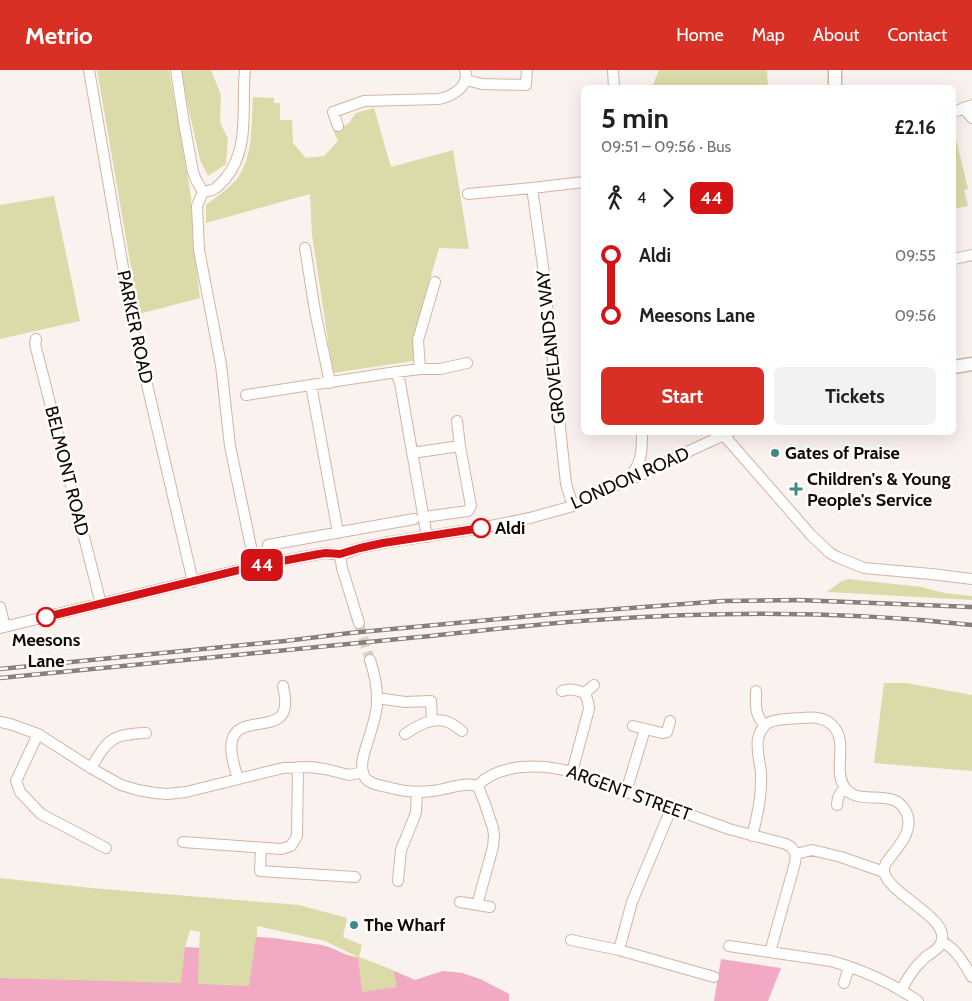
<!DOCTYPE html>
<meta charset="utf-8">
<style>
:root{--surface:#fff;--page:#f2f2f2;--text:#202124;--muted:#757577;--accent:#d93025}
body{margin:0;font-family:Cabin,sans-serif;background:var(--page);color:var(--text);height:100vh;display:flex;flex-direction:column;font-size:19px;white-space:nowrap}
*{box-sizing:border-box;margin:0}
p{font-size:16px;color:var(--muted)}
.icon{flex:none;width:28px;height:28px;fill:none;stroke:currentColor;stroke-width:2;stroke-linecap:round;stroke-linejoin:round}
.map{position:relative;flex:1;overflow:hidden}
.details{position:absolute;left:581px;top:15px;width:375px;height:350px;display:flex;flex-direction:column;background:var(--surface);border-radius:8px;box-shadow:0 5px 20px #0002}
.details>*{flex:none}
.badge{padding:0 10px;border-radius:8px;font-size:18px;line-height:32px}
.map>.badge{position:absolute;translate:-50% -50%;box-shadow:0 0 0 2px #fff}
.legs{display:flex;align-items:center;gap:8px;height:55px;padding:0 20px;font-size:16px}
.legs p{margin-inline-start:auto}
.head{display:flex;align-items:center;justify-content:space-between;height:85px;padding:0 20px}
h1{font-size:28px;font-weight:700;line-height:38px}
.action{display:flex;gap:10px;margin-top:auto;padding:10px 20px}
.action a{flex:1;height:58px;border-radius:8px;background:var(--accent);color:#fff;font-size:20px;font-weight:700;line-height:58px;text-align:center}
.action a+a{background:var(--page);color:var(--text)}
ul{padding:0 20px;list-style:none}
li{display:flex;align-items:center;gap:18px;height:60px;font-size:19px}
li i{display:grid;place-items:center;width:8px;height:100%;margin:0 6px;background:currentColor}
li i::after{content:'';width:12px;height:12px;margin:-6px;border:4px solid;border-radius:50%;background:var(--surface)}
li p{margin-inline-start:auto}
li:first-child i{background:linear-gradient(#0000 50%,currentColor 0)}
li:last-child i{background:linear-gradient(currentColor 50%,#0000 0)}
header{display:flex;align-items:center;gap:30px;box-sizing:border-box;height:70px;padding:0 25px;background:var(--accent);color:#fff}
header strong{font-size:24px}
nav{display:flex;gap:28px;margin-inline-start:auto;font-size:18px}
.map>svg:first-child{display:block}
</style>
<header>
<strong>Metrio</strong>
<nav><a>Home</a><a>Map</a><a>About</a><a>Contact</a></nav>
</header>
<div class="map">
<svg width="972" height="931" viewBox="0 0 972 931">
<rect width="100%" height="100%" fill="#faf2ee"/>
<!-- green -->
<path fill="#dbdba9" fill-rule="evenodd" d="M 97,0 L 169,0 L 191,126 L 193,171 L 200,228 L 139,244 Z
M 180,0 L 211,0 L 221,25 L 220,52 L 228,69 L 226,94 L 208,106 L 200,90 Z
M 659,0 L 767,0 L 768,17 L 652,17 Z
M 253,27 L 274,28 L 274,33 L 280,33 L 280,50 L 292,50 L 293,73 L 306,88 L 324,86 L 338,71 L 333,60 L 348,54 L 356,43 L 374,38 L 391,97 L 453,80 L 469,179 L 439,178 L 413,270 L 413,291 L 333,303 L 312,165 L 310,124 L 206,153 L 206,135 C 215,128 229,118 236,110 C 254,87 251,55 253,27 Z
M 954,61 L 968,119 L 964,120 L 968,136 L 954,139 Z
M 54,126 L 80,251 L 0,269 L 0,135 Z
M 848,509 L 922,517 L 944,523 L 972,526 L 972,530 L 827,522 L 840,512 Z
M 884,613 L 906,613 L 972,625 L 972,701 L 874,693 Z
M 0,808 L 91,818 L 299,835 L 347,848 L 343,867 L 362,875 L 359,887 L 393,900 L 394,901 L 415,910 L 443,901 L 462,903 L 480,909 L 509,924 L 509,931 L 0,931 ZM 257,856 L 325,871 L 358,887 L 347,885 L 331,878 L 321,875 L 273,868 L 257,867 ZM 190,860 L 200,862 L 199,878 L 185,877 Z"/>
<!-- water -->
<path fill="#f2aac4" d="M 256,867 L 273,868 L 321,875 L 331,878 L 347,885 L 358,888 L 362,922 L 397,917 L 394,901 L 415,910 L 443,901 L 462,903 L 480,909 L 509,924 L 509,931 L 0,931 L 0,908 L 181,913 L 185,877 L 199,878 L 198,914 L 249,916 Z
M 721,889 L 781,898 L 768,931 L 714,931 Z"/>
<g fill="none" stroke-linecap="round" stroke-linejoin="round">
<!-- minor-tunnel -->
<path stroke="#d8cfcb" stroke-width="10" stroke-dasharray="10 5" stroke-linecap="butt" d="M 359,553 L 370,590"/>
<defs>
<path id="minor" d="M 89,0 L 132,250 L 193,512
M 176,0 L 184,53 L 193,102 L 196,110 L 203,122
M 613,0 L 614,18
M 466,10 L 482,14 L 526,15 L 527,0
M 963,38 L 972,48
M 954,42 L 972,35
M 338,56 L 333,42 L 364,31 L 439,29 C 453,26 470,16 465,0
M 532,118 L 584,112
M 203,122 L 197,136 L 199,180 L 221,295 L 230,376 L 255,496
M 203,122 C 206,121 211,121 214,119 C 218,117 222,112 225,109 C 251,79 241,36 245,0
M 468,124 L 532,118 L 543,196 L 566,414 L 573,436
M 305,178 L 315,241 L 330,313
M 954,189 L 972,185
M 36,269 L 35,274 L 101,534
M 420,299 L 418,270 L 435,212
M 396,302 L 400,313 L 427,467
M 311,315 L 338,463
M 246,325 L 396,302 L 420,299 L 440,299 L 467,293
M 721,362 L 811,465 L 830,483 L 837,487 L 864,498 L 931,504 L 972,509
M 412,383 L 460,376 L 457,351
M 628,410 C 642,392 642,384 642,362
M 431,446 L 468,441 L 471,436 L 460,376
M 268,475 L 414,449
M 340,485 L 342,498 L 359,553
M 0,537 L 5,557
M 0,558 L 255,496 L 319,484 L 326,483 L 340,485 L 360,478 L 383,473 L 481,458 L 530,448 L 573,436 L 595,424 L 646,403 L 666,392 L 730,362
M 370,590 C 374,602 377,615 377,628 C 378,639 374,651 371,661 C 368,674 358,692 364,706 C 368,714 379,715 387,717 C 401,721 417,723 432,721 C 446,720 465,711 477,716
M 562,621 C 571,618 576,620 585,623 L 588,632 L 589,639 L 572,702
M 756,621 C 756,637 754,643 765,656
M 585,623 L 594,615
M 377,628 L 405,632 L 431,631 L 432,651
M 0,652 L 10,654 L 38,664 L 91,698 L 121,715 L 138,720 L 155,723 L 167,724 L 186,722 L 283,698 L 310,697 L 325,699 L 349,705 L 363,702
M 633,656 L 662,663 L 667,662 L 670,651
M 38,664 L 16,711 L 20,722 L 41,744 L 106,778
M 405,664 C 417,656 433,646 448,652 C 453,654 458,658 462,661
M 91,698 C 108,669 112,664 146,663
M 238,709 C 235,699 229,681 232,671 C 237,644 284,664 285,635 C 286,629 284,622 283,616
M 477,716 C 501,692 542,694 572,702 L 729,759 L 786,774 L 791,777 L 796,784
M 477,716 L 479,719 L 485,734 L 493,758 L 494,766 L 493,777 L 477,835
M 626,722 L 645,659
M 837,735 C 837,728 839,723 845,718
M 671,739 L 632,832 L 619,880 L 714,907
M 752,766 C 758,745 762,724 761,703 C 760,692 756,679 758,669 C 759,663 763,656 768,653 C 777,648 791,649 802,648 C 813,647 825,647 833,656 C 849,673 832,699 845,718 C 859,737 892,717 905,740 C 917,760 896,779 886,793 L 884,798 L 884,802
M 183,772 L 281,779 L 291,776 L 297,766 L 298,697
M 261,779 L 260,801 L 355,807
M 796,784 L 812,780 L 841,787 L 884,802
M 884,802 C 890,826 952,848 941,873 C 939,879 932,882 927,886 C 923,889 920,893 916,897 C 910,904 906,912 901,920
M 398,811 L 401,780 L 414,748 L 416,742 L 417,722
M 460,832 L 490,837
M 571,870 L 619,880
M 942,872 C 957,879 964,894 972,907
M 729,876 L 831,891 C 864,900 890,912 918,931
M 770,882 L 795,793 L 796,784
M 844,913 L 849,897"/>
<path id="major" d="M 835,18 L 835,0
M 954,297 L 972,294"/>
</defs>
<!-- minor casing -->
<use href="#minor" stroke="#d6b39f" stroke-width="12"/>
<!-- major casing -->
<use href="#major" stroke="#d6b39f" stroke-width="15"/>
<!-- minor -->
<use href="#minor" stroke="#fff" stroke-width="10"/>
<!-- major -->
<use href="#major" stroke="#fff" stroke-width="12"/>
<defs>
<path id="rail" d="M 0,599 L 285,571 L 350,563 L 552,544 L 723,531 L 798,530 L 972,537
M 0,608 C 140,594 280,581 419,567 C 478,561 536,554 595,550 C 720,541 847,541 972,555"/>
</defs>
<!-- rail casing -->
<use href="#rail" stroke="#887e7a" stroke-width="4.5"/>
<!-- rail -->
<use href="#rail" stroke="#fff" stroke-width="2.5" stroke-dasharray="8" stroke-linecap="butt"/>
</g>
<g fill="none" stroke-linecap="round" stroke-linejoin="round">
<defs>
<path id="line-1" d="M 46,547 L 256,496 L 319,484 L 326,483 L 340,484 L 360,478 L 383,473 L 481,458"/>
</defs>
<!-- line-1 casing -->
<use href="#line-1" stroke="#fff" stroke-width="11"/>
<!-- line-1 -->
<use href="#line-1" stroke="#d41317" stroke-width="8"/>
</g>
<!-- markers -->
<g fill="#428a86" stroke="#fff" stroke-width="2">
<circle cx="775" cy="383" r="5"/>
<path d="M793.5 411.5h5v5h5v5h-5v5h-5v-5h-5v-5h5z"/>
<circle cx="354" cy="855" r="5"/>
</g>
<g fill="#fff" stroke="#d41317" stroke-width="2.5">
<circle cx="481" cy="458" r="9"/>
<circle cx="46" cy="547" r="9"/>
</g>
<g text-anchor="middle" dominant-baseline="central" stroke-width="5" stroke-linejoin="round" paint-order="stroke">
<!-- street labels -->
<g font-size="18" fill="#160a05" stroke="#fff">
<text transform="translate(135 257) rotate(78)">PARKER ROAD</text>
<text transform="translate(551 277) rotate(-96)">GROVELANDS WAY</text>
<text transform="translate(67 401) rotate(76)">BELMONT ROAD</text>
<text transform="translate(630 408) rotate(-24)">LONDON ROAD</text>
<text transform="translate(629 723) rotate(20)">ARGENT STREET</text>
</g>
<!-- poi labels -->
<g font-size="18" font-weight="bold" fill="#160a05" stroke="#fff" text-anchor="start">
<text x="785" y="383">Gates of Praise</text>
<text x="807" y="409">Children's &amp; Young<tspan x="807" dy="21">People's Service</tspan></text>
<text x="364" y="855">The Wharf</text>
</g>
<!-- stop labels -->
<g font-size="18" font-weight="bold" fill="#160a05" stroke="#fff" text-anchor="start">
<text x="495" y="458">Aldi</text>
<text x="46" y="570" text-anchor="middle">Meesons<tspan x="46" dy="21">Lane</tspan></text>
</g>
</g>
</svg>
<b class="badge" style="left:262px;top:495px;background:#d41317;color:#fff">44</b>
<section class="details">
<div class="head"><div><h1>5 min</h1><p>09:51 – 09:56 · Bus</p></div><b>£2.16</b></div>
<div class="legs"><svg class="icon" aria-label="walk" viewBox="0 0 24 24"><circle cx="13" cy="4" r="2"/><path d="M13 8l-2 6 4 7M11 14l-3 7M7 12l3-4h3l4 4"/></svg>4<svg class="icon" aria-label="forward" viewBox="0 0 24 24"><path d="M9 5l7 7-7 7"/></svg><b class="badge" style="background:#d41317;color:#fff">44</b></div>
<ul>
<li><i style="color:#d41317"></i><b>Aldi</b><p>09:55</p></li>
<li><i style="color:#d41317"></i><b>Meesons Lane</b><p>09:56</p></li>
</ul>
<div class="action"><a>Start</a><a>Tickets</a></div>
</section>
</div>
